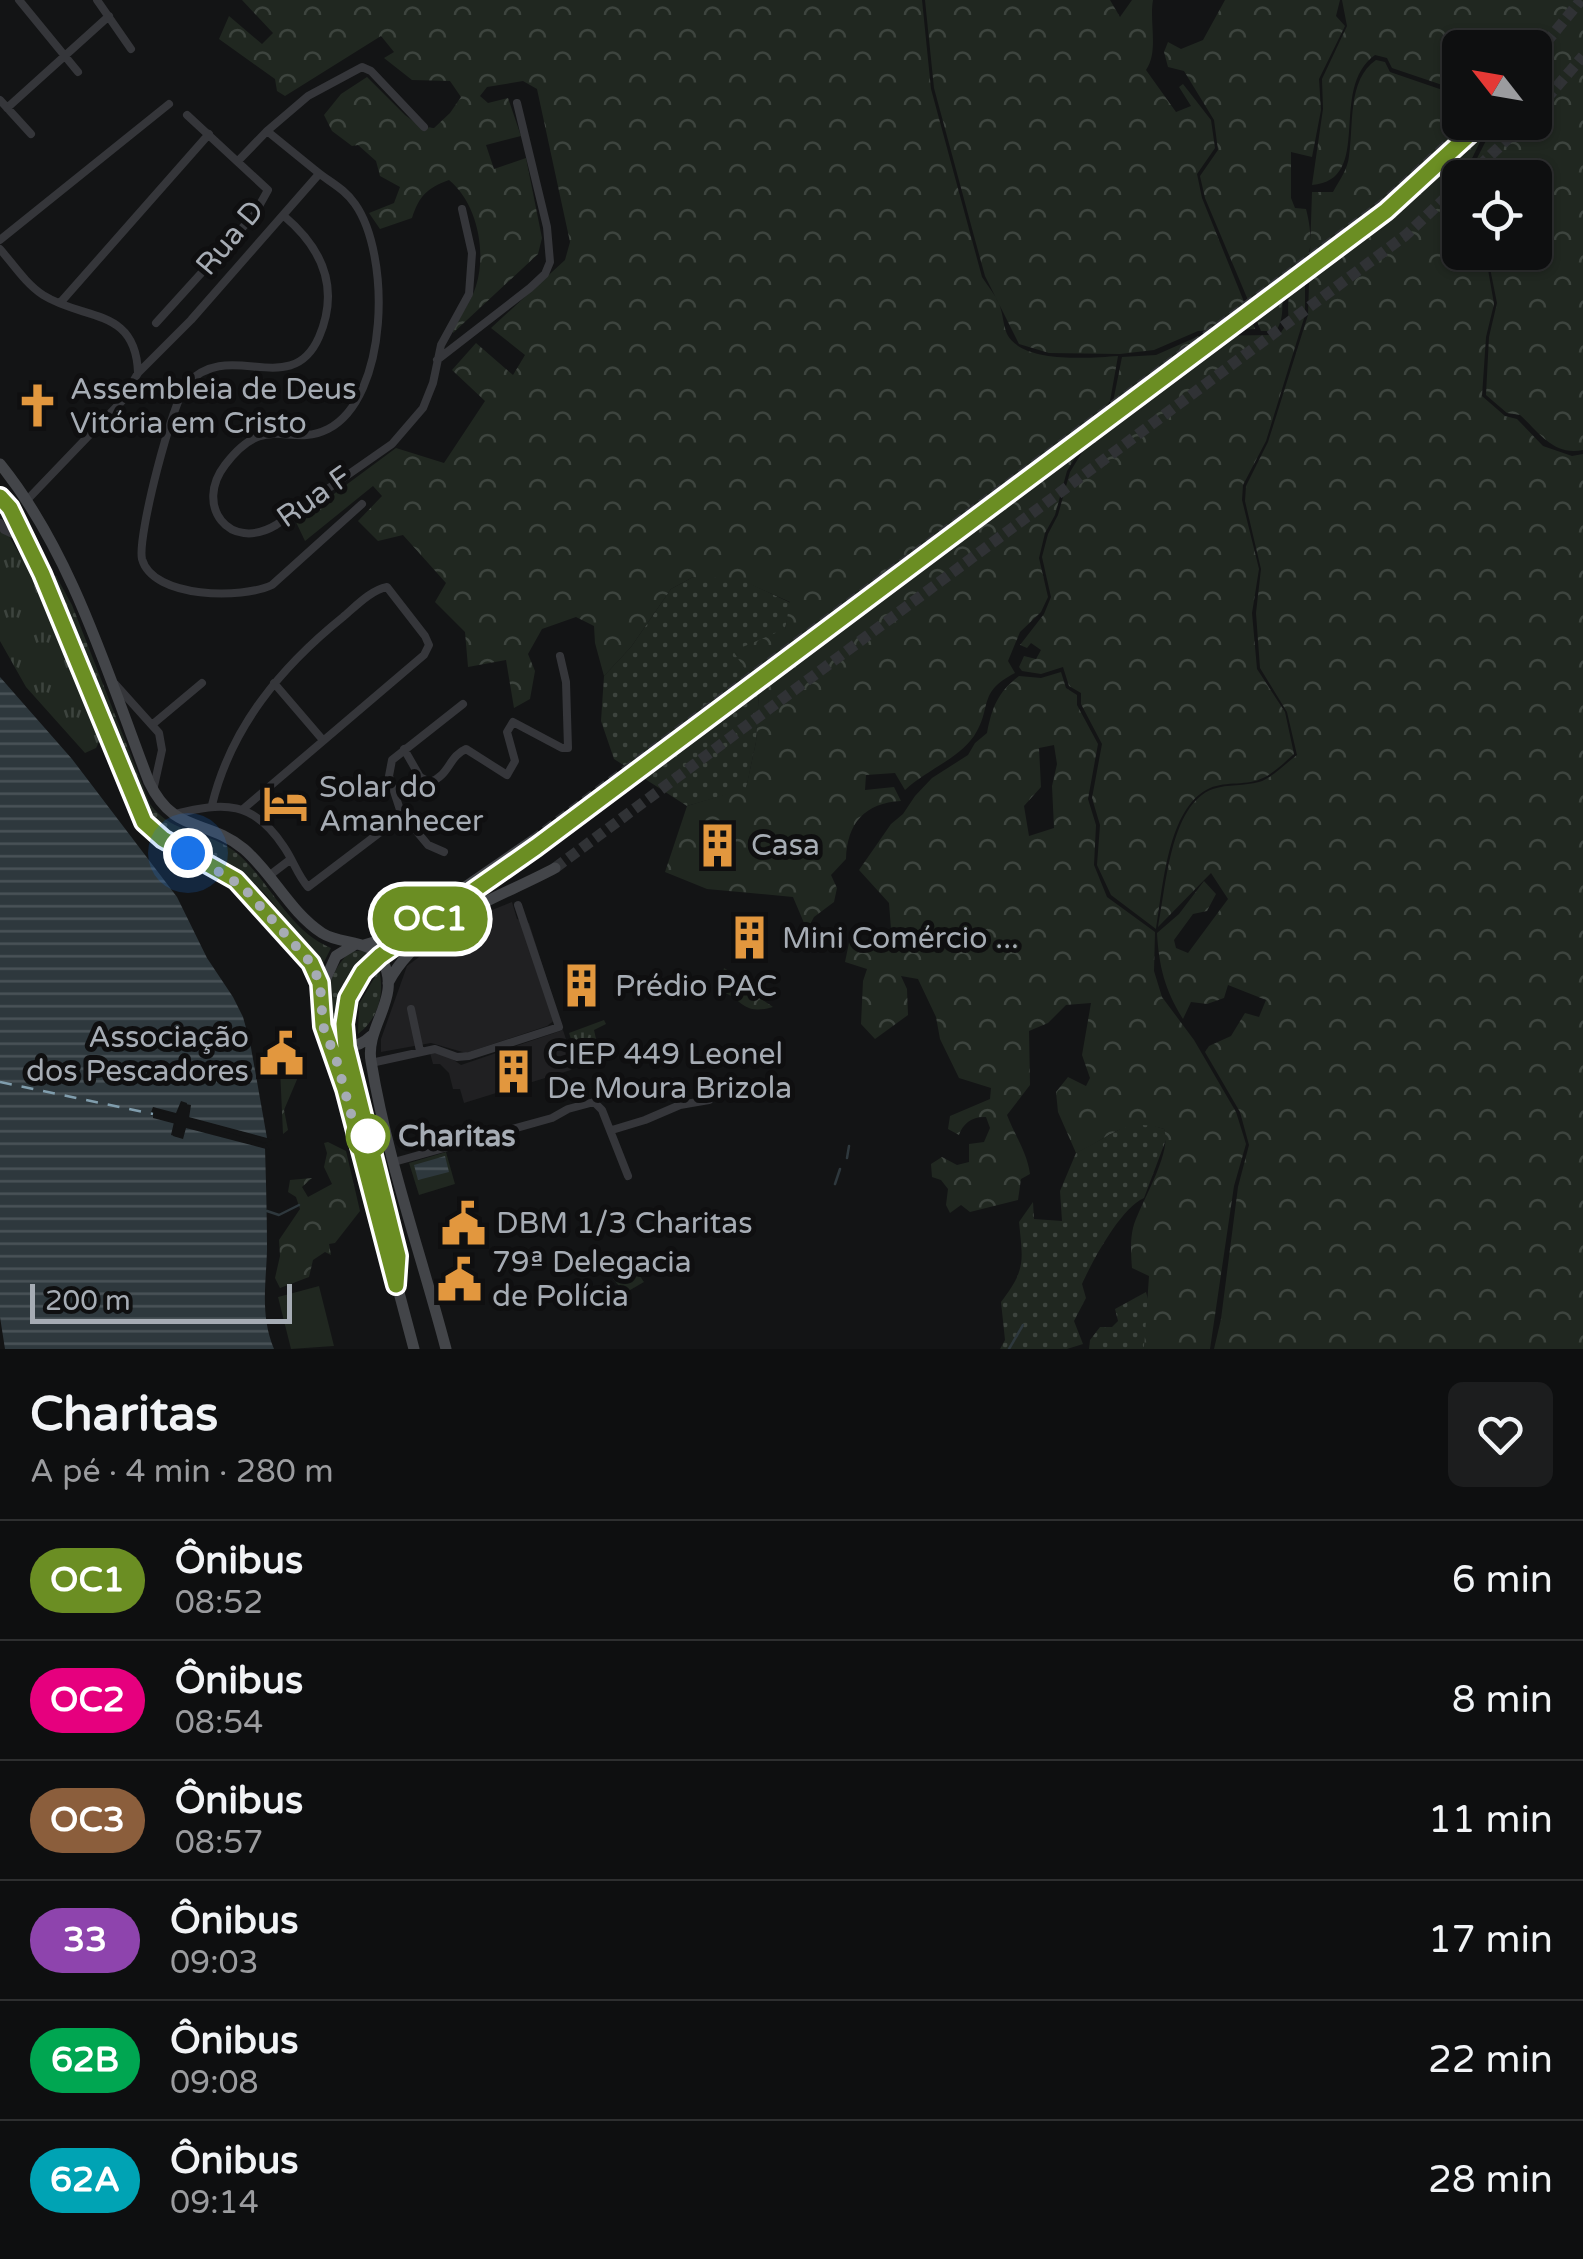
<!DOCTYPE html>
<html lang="pt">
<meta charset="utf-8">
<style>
:root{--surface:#0e0f10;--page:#1c1d1e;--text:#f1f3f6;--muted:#9b9c9f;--line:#2e2f30}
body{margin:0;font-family:"Varela Round",sans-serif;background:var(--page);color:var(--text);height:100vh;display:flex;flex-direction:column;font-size:38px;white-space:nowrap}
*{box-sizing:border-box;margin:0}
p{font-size:32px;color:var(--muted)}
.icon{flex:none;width:55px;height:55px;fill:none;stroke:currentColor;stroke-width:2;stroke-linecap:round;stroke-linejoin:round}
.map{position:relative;height:1349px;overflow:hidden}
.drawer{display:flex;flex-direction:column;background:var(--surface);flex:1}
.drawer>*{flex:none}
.badge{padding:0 20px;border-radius:32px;font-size:35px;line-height:65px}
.needle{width:65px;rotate:301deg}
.buttons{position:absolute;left:1442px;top:30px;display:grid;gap:20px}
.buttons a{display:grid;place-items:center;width:110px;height:110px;border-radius:15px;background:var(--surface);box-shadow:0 2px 8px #0004,0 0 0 2px var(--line);font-size:50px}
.scale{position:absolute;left:30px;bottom:25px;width:262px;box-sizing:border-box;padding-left:10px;border:5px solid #a6acb4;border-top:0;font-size:28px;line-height:35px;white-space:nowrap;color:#a6acb4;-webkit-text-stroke:8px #0f0f10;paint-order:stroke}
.you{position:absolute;width:50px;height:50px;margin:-25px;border:8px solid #fff;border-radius:50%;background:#1a73e8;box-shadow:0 0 0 15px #1a73e833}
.map>.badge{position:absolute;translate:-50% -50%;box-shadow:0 0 0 5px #fff}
.round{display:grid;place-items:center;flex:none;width:105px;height:105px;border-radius:15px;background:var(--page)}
.headline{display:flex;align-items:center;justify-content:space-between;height:170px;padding:0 30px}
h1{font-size:48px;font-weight:700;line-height:75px}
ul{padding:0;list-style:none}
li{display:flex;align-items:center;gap:30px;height:120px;padding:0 30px;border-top:2px solid var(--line)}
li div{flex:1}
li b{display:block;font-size:38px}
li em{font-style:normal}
li .badge{min-width:110px;font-weight:700;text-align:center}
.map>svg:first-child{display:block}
</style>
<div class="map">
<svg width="1583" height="1349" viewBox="0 0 1583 1349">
<defs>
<pattern id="grass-dots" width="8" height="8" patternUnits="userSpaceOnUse" patternTransform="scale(2.5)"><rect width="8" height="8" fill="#202720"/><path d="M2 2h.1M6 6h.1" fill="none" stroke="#3d443e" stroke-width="1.8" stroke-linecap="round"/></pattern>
<pattern id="forest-crowns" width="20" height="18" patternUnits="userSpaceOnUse" patternTransform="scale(2.5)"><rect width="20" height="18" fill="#202720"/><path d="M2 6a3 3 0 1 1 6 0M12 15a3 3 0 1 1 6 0" fill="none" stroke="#3d443e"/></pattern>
<pattern id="park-tufts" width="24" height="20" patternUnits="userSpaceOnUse" patternTransform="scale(2.5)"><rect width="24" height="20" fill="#202720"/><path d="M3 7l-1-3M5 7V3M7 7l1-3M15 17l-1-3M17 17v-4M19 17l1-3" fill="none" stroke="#3d443e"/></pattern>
<pattern id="water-rules" width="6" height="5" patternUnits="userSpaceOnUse" patternTransform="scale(2.5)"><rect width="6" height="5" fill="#2e383d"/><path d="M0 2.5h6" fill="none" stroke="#495257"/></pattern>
</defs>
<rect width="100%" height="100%" fill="#131415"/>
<!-- built -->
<path fill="#202022" d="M 512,902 L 517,919 L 529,923 L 559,1017 L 547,1026 L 466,1053 L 431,1043 L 381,1052 L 381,1039 L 407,966 L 470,919 Z
M 563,1030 L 574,1064 L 571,1070 L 464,1103 L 460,1089 L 453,1089 L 449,1073 L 440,1064 L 433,1064 L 429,1049 L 438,1049 L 461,1065 Z"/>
<!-- grass -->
<path fill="url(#grass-dots)" d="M 56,576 L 72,605 L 150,804 C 173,836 210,830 238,854 C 271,883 289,931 331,948 L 322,966 C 298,942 280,904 251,881 C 220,856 181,844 150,818 L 52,580 Z
M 693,577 L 736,577 L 791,603 L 785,629 L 759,690 L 756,742 L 746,789 L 687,806 L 614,759 L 601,721 L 604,676 L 631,647 L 671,589 Z
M 362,950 L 372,956 C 348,980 340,1002 339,1035 C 315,1015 329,970 350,952 Z
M 379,970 C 385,994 378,1019 358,1034 L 359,1004 Z
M 1142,1122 L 1164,1129 L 1167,1137 L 1144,1198 C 1120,1209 1093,1260 1082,1284 L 1086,1298 L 1074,1321 L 1083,1344 L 1067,1349 L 1000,1349 L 1005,1340 L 1001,1302 C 1026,1269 1023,1262 1019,1222 L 1033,1202 L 1034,1219 L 1062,1221 L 1060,1191 L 1076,1153 L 1122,1128 Z
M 1146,1292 L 1149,1303 L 1144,1349 L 1089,1349 L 1090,1340 L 1100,1327 L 1112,1327 L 1118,1321 L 1115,1309 Z"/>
<!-- forest -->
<path fill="url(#forest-crowns)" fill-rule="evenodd" d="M 242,0 L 922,0 L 931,89 L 982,277 C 987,285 995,294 999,304 C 1003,313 1003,325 1007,334 C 1022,364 1090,358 1118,356 L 1110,401 L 1067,471 L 1055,515 L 1045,533 L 1039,558 L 1048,597 L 1041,612 L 1020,632 L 1008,661 L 1015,673 C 976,693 993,708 974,736 C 957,760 926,770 905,790 L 895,773 L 866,775 L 865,790 L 894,787 L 901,801 C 865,803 847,823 846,859 L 831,875 L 837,888 L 834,902 L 814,917 L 807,930 L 793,897 L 707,889 L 665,872 L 687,806 L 746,788 L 756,742 L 759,690 L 733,651 L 785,629 L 790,602 L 736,578 L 693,577 L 671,589 L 631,647 L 604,676 L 595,643 L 594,626 L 576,617 L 542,629 L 528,654 L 535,671 L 530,699 L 514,708 L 506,660 L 468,667 L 465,632 L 435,602 L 446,583 L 403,535 L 378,541 L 358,521 L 382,496 L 373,486 L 305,541 L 296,522 L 396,448 L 444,463 L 485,401 L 452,370 L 476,343 L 513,375 L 525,355 L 491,328 L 565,260 L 570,242 L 537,89 L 523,81 L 487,87 L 480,96 L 488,103 L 508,98 L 521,136 L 486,145 L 494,169 L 526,158 L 542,238 L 538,254 L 453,333 L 452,329 C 460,316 471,302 476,286 C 487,251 477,203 449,180 C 427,188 419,196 412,218 L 380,229 L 369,213 L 394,203 L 400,187 L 380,176 L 376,161 L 358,145 L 352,146 L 332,131 L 324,115 L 341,94 L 367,77 L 405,115 L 421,127 L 434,128 L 450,113 L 461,97 L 450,81 L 412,80 L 384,58 L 394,52 L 381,36 L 285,96 L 277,91 L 275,79 L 219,39 L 229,16 L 262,44 L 273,33 Z
M 925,0 L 1110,0 L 1120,17 L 1132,0 L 1153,0 C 1149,22 1159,51 1146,70 L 1176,112 L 1191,106 L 1179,87 L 1183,84 L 1211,120 L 1215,148 L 1197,174 L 1202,198 L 1255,329 L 1198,331 L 1154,350 L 1120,354 L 1049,353 L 1019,344 L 985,276 L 974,236 L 934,88 Z
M 1225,0 L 1340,0 L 1336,16 L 1345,26 L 1319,79 L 1321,110 L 1312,157 L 1291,152 L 1291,198 L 1295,208 L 1306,209 C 1310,224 1314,249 1305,263 C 1300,273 1289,275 1285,287 C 1280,303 1286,316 1276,331 L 1261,331 L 1205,198 L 1200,176 L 1218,150 L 1214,120 L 1184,71 L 1168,67 L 1164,52 L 1168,42 L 1181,49 L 1203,40 Z
M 1342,0 L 1583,0 L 1583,450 C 1553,456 1539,432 1520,415 L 1507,413 L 1486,395 L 1489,337 L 1497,303 L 1487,253 L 1535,252 L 1535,178 L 1468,176 L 1495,123 L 1535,122 L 1535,48 L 1460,48 L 1460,91 L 1392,68 L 1387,58 L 1375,55 C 1327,89 1375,180 1312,185 L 1323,109 L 1322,79 L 1347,26 Z
M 1376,60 L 1385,62 L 1390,72 L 1460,96 L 1460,122 L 1489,123 L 1463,177 L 1460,178 L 1460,252 L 1483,253 L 1486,258 L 1494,304 L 1486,337 L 1482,396 L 1505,416 L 1517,419 L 1543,446 L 1572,456 L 1583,454 L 1583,1349 L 1214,1349 L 1221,1319 L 1238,1187 L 1249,1145 L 1240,1112 L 1205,1052 L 1209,1046 L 1231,1036 L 1245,1013 L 1259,1017 L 1266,1000 L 1228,985 L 1224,998 L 1207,1004 L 1191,1002 L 1183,1019 C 1165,990 1159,967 1157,933 L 1179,914 L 1204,881 L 1216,894 L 1207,911 L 1193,914 L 1174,940 L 1176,948 L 1188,953 L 1228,899 L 1211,873 L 1158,927 C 1166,888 1170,804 1213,789 C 1228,784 1245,786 1259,782 C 1272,778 1286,763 1297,755 L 1287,712 L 1260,668 L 1256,613 L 1261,569 L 1245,501 L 1246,486 L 1268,442 L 1308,315 L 1312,192 L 1333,192 C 1339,181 1348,169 1349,156 C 1354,125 1347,80 1376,60 Z
M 1305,267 L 1305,315 L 1266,441 L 1243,485 L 1242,500 L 1259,569 L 1252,613 L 1257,669 L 1285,712 L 1294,754 C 1285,762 1274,773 1263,778 C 1248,786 1226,781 1210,788 C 1167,807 1163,889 1156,929 L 1111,895 L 1097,865 L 1100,825 L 1092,798 L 1102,744 L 1081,704 L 1081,693 L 1069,686 L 1063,667 L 1041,674 L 1022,671 L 1019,667 L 1024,656 L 1036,659 L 1041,650 L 1031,643 L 1027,648 L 1020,645 L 1044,614 L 1051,597 L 1042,557 L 1048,534 L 1058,515 L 1070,472 L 1113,402 L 1122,357 L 1156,355 L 1199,336 L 1279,335 L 1289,321 C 1286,297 1290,285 1305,267 Z
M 1061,672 L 1066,688 L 1077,695 L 1077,705 L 1098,744 L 1088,799 L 1096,825 L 1094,865 L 1107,897 L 1155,932 L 1154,971 L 1162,997 L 1194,1040 L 1236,1112 L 1246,1144 L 1234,1186 L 1210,1349 L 1144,1349 L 1149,1276 L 1132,1268 C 1131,1255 1130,1240 1133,1228 C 1140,1203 1173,1153 1164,1129 C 1125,1116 1111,1137 1076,1153 L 1058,1112 L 1056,1092 L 1068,1077 L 1086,1086 L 1090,1078 L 1082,1055 L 1091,1003 L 1066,1005 L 1048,1023 L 1029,1031 L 1030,1085 L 1007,1115 C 1015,1136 1027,1152 1030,1174 L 1021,1179 L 1018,1200 L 970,1212 L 961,1205 L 950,1213 L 946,1205 L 948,1189 L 941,1180 L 932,1177 L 931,1164 L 942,1157 L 957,1165 L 969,1162 L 969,1144 L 984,1142 L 990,1128 L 986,1117 C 973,1116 963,1123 959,1135 L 948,1129 L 950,1116 L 990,1099 L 991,1088 L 959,1078 L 940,1039 L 936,1017 L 918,979 L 901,976 L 907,989 L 908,1015 L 875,1039 L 861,1024 L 863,981 L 867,969 L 845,962 L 850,938 L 880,943 L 891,929 L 889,903 L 859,870 L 891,824 L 903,814 L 915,796 L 932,778 L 968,755 L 975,743 L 987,733 C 992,707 998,692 1019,676 L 1041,678 ZM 1054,745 L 1057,764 L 1052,786 L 1054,828 L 1029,836 L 1024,806 L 1041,787 L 1039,748 Z
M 724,968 L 734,974 L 738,983 L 773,1007 C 741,1016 743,998 720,991 Z
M 276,1039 L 286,1043 L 293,1065 L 301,1070 L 284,1110 L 288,1130 L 283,1134 L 280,1068 L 273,1044 Z
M 328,1142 L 346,1151 L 360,1211 L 335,1243 L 329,1244 L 331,1255 L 325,1252 L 313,1260 L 309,1277 L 280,1288 L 275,1278 L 280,1256 L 279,1240 L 300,1209 L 296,1197 L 288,1192 L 290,1180 L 312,1178 L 302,1187 L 308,1197 L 332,1184 L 324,1167 L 327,1153 L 324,1143 Z"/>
<!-- park -->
<path fill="url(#park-tufts)" d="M 0,521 L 26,565 L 100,740 L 96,748 L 85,753 L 26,687 L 0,641 Z
M 604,1020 L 606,1024 L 594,1030 L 597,1043 L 575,1051 L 569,1033 Z"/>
<!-- pitch -->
<path fill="#202720" d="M 446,1152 L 455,1184 L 419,1195 L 409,1163 Z
M 631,1263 L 644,1282 L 625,1293 L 613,1279 Z
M 319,1286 L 334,1346 L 291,1349 L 278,1297 Z"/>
<!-- water -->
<path fill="url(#water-rules)" d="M 0,677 L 72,759 L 177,897 L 207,958 L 233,997 L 243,1017 L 250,1042 L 267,1138 L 185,1116 L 187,1103 L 181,1101 L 176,1113 L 153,1107 L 150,1115 L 174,1122 L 171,1135 L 178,1137 L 183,1125 L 265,1148 C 266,1182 267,1216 267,1250 C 266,1285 260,1315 274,1349 L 5,1349 L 0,1317 Z
M 445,1156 L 449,1172 L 418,1180 L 414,1165 Z"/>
<!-- pier -->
<path fill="#131415" d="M 181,1103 L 191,1105 L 189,1118 L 272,1140 L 266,1143 L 223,1131 L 266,1144 L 270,1150 L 186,1128 L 183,1139 L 173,1136 L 176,1124 L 153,1118 L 153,1114 L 155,1110 L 177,1115 Z"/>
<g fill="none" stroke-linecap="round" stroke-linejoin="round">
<!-- stream -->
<path stroke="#2e383d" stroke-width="2.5" d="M 847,1158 L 849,1146
M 835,1184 L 840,1169
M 267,1211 L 279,1215 L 299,1205
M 1009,1349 L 1023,1325"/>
<!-- ferry -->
<path stroke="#809dad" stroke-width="2.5" stroke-dasharray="12 10" stroke-linecap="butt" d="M 0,1082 L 153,1114"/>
<!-- secondary-tunnel -->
<path stroke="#303235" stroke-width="11" stroke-dasharray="11 5.5" stroke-linecap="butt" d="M 1535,56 L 1581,0
M 1535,112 L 1583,56
M 1467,178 L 1525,122
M 532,841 L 1383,204 L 1472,122
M 555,868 L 1406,235 L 1460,184"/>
<!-- street -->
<path stroke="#35363a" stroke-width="8" d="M 19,0 L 78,72
M 97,0 L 131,49
M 0,100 L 31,134
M 7,108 L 109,16
M 267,131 L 308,96 L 362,67 L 371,71 L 424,127
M 238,161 L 267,131 C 283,144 299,157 315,170 C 329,182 344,188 355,204 C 391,255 389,397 328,429 C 288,449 267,410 225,465 C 194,505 229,553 276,525 L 392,444 L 423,408 L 433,383 L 441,345 L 469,294 L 472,253 L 462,209
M 284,216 C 322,248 340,288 319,337 C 291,401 229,337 187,384 C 172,402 137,537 142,559 C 153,599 243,599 272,585 L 362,504
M 0,240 L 169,104
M 0,249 C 13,264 26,284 43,295 C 84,321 136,307 138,373
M 60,303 L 209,134
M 156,323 L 254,215 L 268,190 L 187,115
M 437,360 L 530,288 L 545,274 L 550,262 L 547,227 L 517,103
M 28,499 L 122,401 L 138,373 L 191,320 L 319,174
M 0,523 L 4,530 L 25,540
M 274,683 L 322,739
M 115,684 L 159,733 L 162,750 L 153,791
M 153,724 L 202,683
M 404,749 L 420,777 L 430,782 C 449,776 449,756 466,749 L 507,775 L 515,761 L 507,732 L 513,722 L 562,748 L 568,748 L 566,682 L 560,656
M 212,805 C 231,727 281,667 343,617 C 356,606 371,590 387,587 L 425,636 L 429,645 L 424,655 L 242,810
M 175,814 C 224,802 253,800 284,847 C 293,860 298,876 308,887 L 391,824 L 403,819 L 408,821 L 428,845 L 444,852
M 403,819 L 389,776 L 392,760 L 463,704
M 270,875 L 291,859
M 411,1009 L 420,1051
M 371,1063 L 435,1049 L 457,1057 L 469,1056 L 559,1027 L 518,905
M 612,1130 L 645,1120 L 680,1105 L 709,1100
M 394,1162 L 552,1118 L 568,1109 L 594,1102 L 602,1110 L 628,1176"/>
<!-- secondary -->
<path stroke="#434549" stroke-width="11" d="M 0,464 C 72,553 108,675 149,782 C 174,835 207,818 244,849 C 273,874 290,912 322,933 C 340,945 371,939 382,960 C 403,997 365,1026 371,1061 C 387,1159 421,1254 446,1349
M 0,497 L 27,540 L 73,643 L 144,822 L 163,839 L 242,886 L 292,940 L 317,975 L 323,1026 L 345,1089 L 414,1349
M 364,945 L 394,936 L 532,841
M 388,983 C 420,921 498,899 555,868
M 322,987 L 336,956 L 354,945
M 330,1040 C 345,1050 358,1048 371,1036"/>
</g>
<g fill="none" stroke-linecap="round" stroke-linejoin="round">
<defs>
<path id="line" d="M 0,497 L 10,508 L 42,574 L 144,822 L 163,839 L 236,880 L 311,963 L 320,983 L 323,1026 L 345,1089 L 396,1285 L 398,1256 L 346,1047 L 344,1024 L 348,998 L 363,972 L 380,956 L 536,847 L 1386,211 L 1483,122"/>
</defs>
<!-- line casing -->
<use href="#line" stroke="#fff" stroke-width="22"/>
<!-- line -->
<use href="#line" stroke="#6b8e23" stroke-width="15"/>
<!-- walk -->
<path stroke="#a6acb4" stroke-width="10" stroke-dasharray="0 18" d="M 188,853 L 242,886 L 311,963 L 320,983 L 323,1026 L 337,1062 L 360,1147 L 368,1136"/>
</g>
<!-- icons -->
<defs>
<symbol id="church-bare" viewBox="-9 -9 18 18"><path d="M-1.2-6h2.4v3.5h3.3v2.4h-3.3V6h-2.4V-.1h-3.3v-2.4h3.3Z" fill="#e2973e" stroke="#0f0f10" stroke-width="2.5" paint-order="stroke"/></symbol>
<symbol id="hotel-bare" viewBox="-9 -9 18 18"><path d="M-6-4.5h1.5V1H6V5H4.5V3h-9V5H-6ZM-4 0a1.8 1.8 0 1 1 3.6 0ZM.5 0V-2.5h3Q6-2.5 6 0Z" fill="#e2973e" stroke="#0f0f10" stroke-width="2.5" paint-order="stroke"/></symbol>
<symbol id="building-bare" viewBox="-9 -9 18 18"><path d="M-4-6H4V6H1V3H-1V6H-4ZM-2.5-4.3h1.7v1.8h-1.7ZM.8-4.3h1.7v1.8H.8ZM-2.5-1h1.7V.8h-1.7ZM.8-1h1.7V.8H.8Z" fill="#e2973e" stroke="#0f0f10" stroke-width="2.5" paint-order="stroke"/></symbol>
<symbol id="civic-bare" viewBox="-9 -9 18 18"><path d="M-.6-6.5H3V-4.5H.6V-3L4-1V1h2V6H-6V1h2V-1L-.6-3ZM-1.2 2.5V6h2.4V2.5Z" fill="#e2973e" stroke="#0f0f10" stroke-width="2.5" paint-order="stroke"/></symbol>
</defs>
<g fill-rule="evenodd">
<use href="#church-bare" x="6" y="374" width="63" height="63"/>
<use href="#hotel-bare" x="254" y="772" width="63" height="63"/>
<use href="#building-bare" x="686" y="814" width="63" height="63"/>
<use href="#building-bare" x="718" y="906" width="63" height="63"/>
<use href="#building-bare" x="550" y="954" width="63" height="63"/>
<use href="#civic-bare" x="250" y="1022" width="63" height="63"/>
<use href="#building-bare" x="482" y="1040" width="63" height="63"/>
<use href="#civic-bare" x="432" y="1192" width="63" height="63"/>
<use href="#civic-bare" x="428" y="1248" width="63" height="63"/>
</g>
<!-- markers -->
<circle fill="#fff" stroke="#6b8e23" stroke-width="5" cx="368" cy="1136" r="20"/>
<g text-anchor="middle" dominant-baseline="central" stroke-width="10" stroke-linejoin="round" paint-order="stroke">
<!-- street labels -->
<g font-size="30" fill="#a6acb4" stroke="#0f0f10">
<text transform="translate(230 238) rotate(-50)">Rua D</text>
<text transform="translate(314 497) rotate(-35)">Rua F</text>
</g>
<!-- poi labels -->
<g font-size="30" fill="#a6acb4" stroke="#0f0f10" text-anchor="start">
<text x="70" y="389">Assembleia de Deus<tspan x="70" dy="34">Vitória em Cristo</tspan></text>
<text x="319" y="787">Solar do<tspan x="319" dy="34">Amanhecer</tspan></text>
<text x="751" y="845">Casa</text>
<text x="782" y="938">Mini Comércio ...</text>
<text x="615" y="986">Prédio PAC</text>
<text x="249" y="1037" text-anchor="end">Associação<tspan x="249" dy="34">dos Pescadores</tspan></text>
<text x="547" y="1054">CIEP 449 Leonel<tspan x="547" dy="34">De Moura Brizola</tspan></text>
<text x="496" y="1223">DBM 1/3 Charitas</text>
<text x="492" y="1262">79ª Delegacia<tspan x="492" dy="34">de Polícia</tspan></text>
</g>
<!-- stop labels -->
<g font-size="30" font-weight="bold" fill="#a6acb4" stroke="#0f0f10" text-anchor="start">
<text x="398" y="1136">Charitas</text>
</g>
</g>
</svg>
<div class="buttons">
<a><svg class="needle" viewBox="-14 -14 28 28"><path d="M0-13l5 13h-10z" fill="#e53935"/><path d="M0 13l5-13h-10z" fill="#9b9c9f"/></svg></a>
<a><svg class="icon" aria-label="locate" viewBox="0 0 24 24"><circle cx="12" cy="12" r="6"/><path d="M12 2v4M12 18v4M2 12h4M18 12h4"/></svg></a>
</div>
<div class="scale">200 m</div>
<div class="you" style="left:188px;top:853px"></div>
<b class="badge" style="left:430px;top:919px;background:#6b8e23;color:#fff">OC1</b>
</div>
<section class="drawer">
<div class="headline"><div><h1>Charitas</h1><p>A pé · 4 min · 280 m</p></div><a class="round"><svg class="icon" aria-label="heart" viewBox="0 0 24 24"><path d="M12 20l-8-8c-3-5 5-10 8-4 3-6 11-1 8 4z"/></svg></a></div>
<ul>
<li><span class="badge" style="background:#6b8e23;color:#fff">OC1</span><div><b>Ônibus</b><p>08:52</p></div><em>6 min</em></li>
<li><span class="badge" style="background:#e6007e;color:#fff">OC2</span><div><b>Ônibus</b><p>08:54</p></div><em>8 min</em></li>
<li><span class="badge" style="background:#8b5e3c;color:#fff">OC3</span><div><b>Ônibus</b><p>08:57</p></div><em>11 min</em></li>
<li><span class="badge" style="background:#8e44ad;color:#fff">33</span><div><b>Ônibus</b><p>09:03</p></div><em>17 min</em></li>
<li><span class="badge" style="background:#00a651;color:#fff">62B</span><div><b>Ônibus</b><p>09:08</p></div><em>22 min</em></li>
<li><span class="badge" style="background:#00a3b4;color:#fff">62A</span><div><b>Ônibus</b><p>09:14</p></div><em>28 min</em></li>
</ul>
</section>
